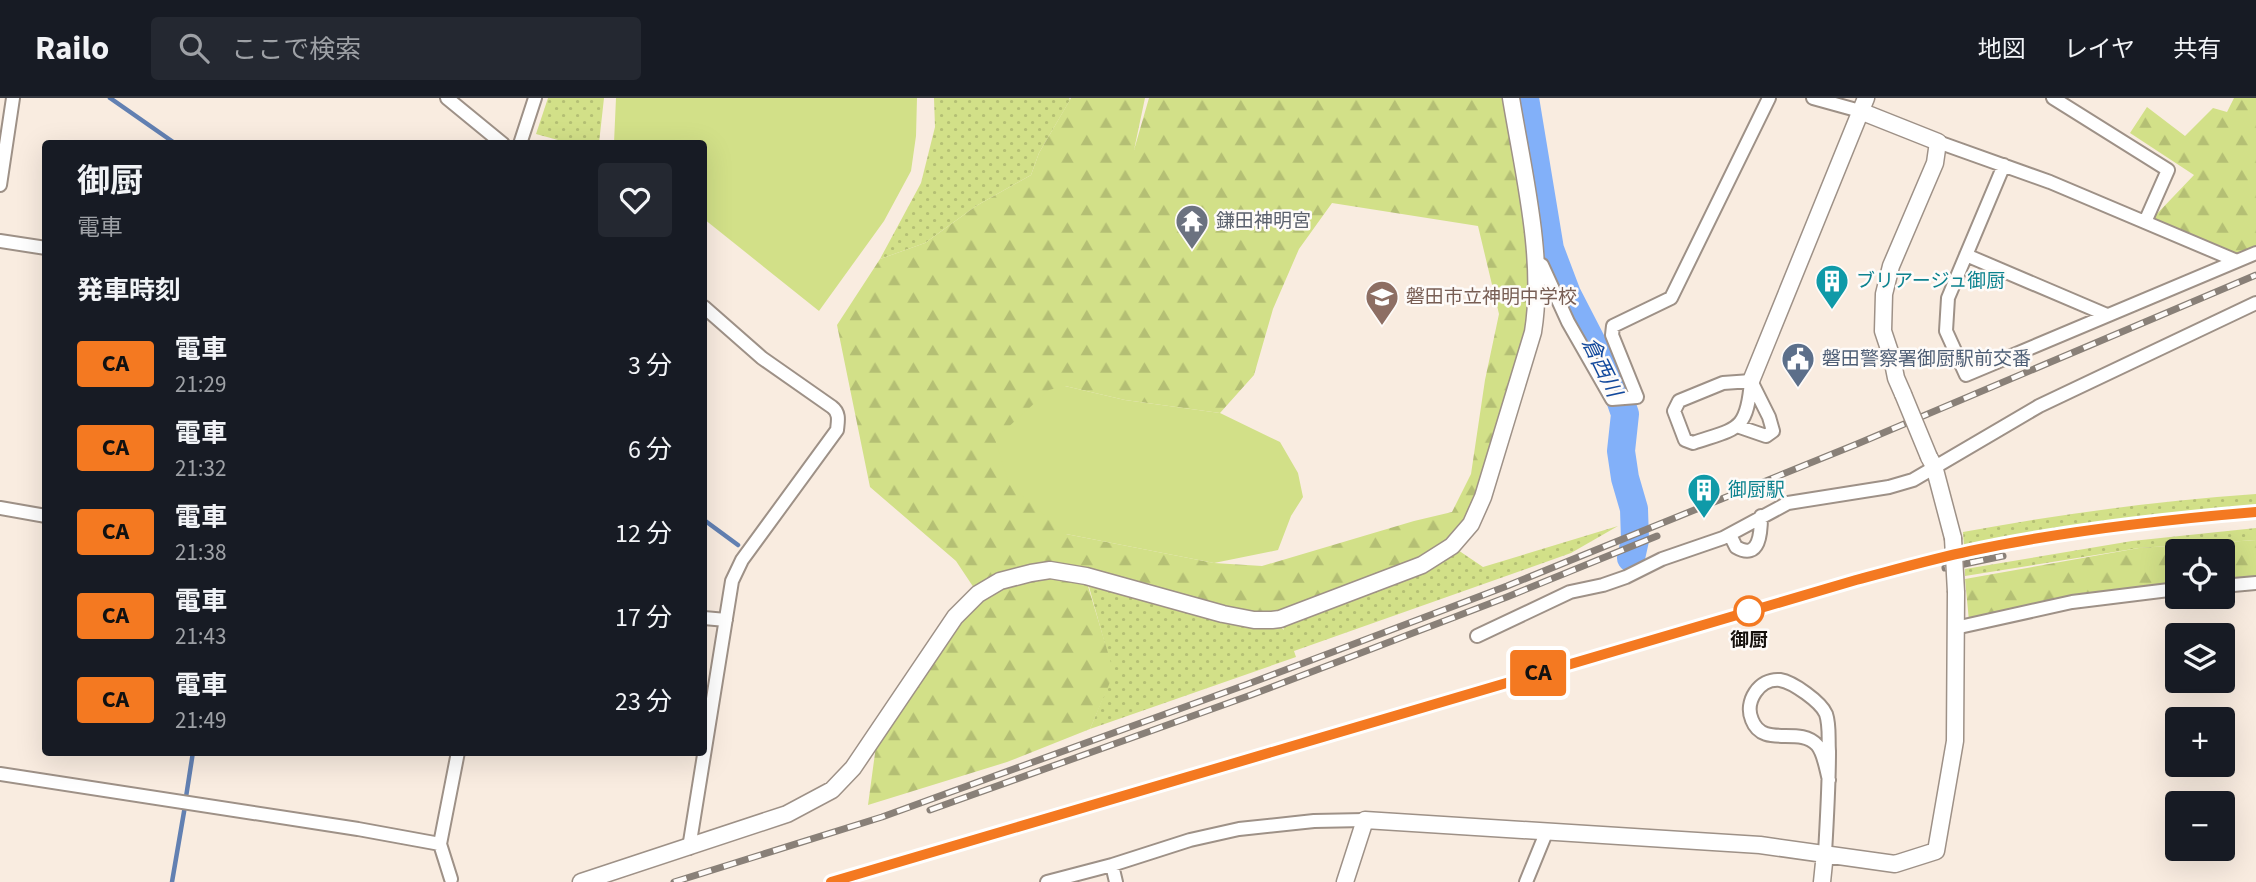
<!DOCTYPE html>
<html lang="ja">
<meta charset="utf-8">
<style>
:root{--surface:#171b24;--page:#242831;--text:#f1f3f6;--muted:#9ea1a6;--line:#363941}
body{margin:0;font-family:"Source Sans 3","Noto Sans JP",sans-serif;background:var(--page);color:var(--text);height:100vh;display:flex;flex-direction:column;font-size:26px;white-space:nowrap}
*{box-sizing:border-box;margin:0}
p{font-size:23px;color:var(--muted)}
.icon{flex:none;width:38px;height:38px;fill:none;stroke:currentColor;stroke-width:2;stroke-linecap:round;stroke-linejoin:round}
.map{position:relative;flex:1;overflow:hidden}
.sheet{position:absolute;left:42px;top:42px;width:665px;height:616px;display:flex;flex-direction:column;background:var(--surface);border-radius:7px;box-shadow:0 7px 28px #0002}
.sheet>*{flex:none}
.badge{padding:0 14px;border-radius:5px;font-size:24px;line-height:46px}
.controls{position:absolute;left:2165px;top:441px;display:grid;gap:14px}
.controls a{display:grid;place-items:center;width:70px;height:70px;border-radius:7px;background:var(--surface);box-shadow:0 7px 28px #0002;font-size:35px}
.map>.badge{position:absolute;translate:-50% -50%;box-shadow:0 0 0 4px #fff}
h2{padding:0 35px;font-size:26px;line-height:63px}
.round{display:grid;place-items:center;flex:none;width:74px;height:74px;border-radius:7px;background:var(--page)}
.summary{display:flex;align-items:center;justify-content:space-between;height:119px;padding:0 35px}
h1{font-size:33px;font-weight:700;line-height:52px}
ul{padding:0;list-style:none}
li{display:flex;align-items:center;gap:21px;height:84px;padding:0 35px}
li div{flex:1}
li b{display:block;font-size:26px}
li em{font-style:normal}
li .badge{min-width:77px;font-weight:700;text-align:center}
header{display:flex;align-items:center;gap:42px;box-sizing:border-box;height:98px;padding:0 35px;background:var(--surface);border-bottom:2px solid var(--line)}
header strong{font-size:33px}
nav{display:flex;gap:38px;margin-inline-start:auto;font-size:24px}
.search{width:490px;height:63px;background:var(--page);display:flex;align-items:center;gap:18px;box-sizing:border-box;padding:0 24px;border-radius:7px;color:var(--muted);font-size:26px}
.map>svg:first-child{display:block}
</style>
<header>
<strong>Railo</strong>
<div class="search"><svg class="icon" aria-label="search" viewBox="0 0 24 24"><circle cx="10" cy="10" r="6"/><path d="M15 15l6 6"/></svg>ここで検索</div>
<nav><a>地図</a><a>レイヤ</a><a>共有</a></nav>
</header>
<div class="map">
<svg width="2256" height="784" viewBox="0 0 2256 784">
<defs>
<pattern id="grass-dots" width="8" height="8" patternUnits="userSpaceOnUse" patternTransform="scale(1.75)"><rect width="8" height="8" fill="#d2e088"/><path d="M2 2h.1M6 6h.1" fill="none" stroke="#b4bf74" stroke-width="1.8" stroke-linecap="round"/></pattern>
<pattern id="forest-firs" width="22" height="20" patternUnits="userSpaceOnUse" patternTransform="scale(1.75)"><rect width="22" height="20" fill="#d2e088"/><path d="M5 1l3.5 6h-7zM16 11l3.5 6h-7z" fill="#b4bf74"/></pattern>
</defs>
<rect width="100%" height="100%" fill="#f9ece0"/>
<!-- grass -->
<path fill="url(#grass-dots)" d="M 548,0 L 604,0 L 599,45 L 569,45 L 536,36 Z
M 934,0 L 1069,0 L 1070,2 L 1039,55 L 1031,77 L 976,108 L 925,145 L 880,161 L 921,85 L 935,29 Z
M 2256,396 L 2256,409 L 2089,426 L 1964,448 L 1963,434 C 2060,416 2157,403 2256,396 Z
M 1618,428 L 1571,455 L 1294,553 L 1296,559 L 1090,631 L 1113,575 L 1086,478 L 1272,522 L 1284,532 L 1280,521 L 1452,448 L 1483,469 Z
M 2256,430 L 2256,442 L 2139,450 L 1965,478 L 1965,471 L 2132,443 Z"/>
<!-- forest -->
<path fill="url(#forest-firs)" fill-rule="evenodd" d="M 1071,0 L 1145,0 L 1134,52 L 1149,0 L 1502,0 L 1526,93 L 1533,197 L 1529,236 L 1476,415 L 1431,461 L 1254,522 L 1085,478 L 1114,575 L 1090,631 L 1007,664 L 868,707 L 878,633 L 978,496 L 956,463 L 870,389 L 837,227 L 880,161 L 925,145 L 976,108 L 1031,77 L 1039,55 ZM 1332,105 L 1478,128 L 1499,216 L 1485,282 L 1471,376 L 1452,414 L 1414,423 L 1262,468 L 1214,465 L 1066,436 L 1065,288 L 1125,302 L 1220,315 L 1254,277 L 1273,211 L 1299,151 Z
M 2234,0 L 2256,0 L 2256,149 L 2234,156 L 2152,121 L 2194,77 L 2130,35 L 2147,9 L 2185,38 L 2213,10 L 2227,14 Z
M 2256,442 L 2256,484 L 2223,487 L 2222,453 L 2177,453 L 2177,491 L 1969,523 L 1965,481 L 2139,450 Z"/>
<!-- pitch -->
<path fill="#d2e088" d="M 616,0 L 917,0 L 916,38 L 911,73 L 884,123 L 819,213 L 704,121 L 704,46 L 614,45 Z
M 1065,288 L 1125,302 L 1220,315 L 1280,344 L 1298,375 L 1303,399 L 1291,418 L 1278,452 L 1214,465 L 1066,436 L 1009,386 L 995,341 L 1049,292 Z"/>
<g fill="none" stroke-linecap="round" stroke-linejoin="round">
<!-- stream -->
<path stroke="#6280b2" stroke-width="4.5" d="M 110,0 L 176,46
M 704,422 L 738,447
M 186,699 L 193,654
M 172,784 L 185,708"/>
<!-- river -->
<path stroke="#82b0f9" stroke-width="28" d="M 1525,0 L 1550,151 L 1567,196 L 1617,293 L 1625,316 L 1621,353 L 1625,380 L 1634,411 L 1635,442 L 1631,460"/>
<defs>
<path id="minor" d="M 447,0 L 503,46
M 1813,0 L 1860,13
M 2053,0 L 2168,72 L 2145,124
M 1938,44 L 2050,84 L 2237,163
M 520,46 L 535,0
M 2004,67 L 1948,200 L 1946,233 L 1966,277 L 2256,155
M 0,87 L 13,0
M 0,143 L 46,150
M 1966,157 L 2107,217
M 1536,164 L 1542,167 L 1568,224 L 1612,301 L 1637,299 L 1612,237 L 1613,228 L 1671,200 L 1769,0
M 1751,283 C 1747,334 1737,330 1693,345 L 1685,342 L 1674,313 L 1679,303 L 1723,285 Z
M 1737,328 L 1766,338 L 1773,333 L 1769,319 L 1751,283
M 0,410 L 46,418
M 1730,437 L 1736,449 C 1760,463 1761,434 1761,418
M 2222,488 L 2256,485
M 704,520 L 726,522
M 1955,530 L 2072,504 L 2177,491
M 1477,538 L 1570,494 L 1603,487 L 1626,479 L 1662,461 L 1723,440 L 1788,405 L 1889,389 L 1913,382 L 2039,308 L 2256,205
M 0,676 L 358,731 L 440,746
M 689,750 L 732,483 L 742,462 L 837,332 C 838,323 840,315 832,309 L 762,260 L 704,209
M 1825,755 C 1827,721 1829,687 1829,653 C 1828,641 1830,628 1826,616 C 1821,604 1793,584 1780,582 C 1759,580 1744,604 1752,622 C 1763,651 1799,627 1817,647 C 1824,655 1826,671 1829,682
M 1112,767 L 1116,784
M 451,781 L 440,746 L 458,654
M 1047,784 L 1112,767 L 1190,742 L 1239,731 L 1314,723 L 1365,722
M 1526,784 L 1546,735"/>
<path id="tertiary" d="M 1860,13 L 1938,44 L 1935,65 L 1891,168 L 1884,196 L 1883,233 L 1892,260 L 1896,280 L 1903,296
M 1751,283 L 1866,0
M 1929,359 L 1934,368 L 1953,440
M 581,784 L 787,716 L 832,692 L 853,670 L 955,519 L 978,496 L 1000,483 L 1031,475 L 1050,472 L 1086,478 L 1223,516 L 1254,522 L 1272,522 L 1280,521 L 1422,467 L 1452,448 L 1471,426 L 1483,399 L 1533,234 C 1545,161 1523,73 1511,0
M 1345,784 L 1365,722 L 1760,747 L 1895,766 L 1936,753 L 1955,643 L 1956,494
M 1822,784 L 1825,755"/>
</defs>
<!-- minor casing -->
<use href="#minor" stroke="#9e9187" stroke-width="16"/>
<!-- tertiary casing -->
<use href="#tertiary" stroke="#9e9187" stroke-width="19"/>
<!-- minor -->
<use href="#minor" stroke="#fff" stroke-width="12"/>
<!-- tertiary -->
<use href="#tertiary" stroke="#fff" stroke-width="16"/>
<defs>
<path id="rail" d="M 1945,470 L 2003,458
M 930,712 L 1251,597 L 1507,499 L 1657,438
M 674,784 L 882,719 L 1248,586 L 1507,488 L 1857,346 L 2256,177
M 832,784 L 1856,482 C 1894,472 1932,461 1970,453 C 2064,433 2160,422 2256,414"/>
</defs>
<!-- rail casing -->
<use href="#rail" stroke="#898078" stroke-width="7"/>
<!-- rail -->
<use href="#rail" stroke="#fefbf9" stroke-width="4.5" stroke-dasharray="13" stroke-linecap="butt"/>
<defs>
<path id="tertiary-bridge" d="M 1903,296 L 1929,359
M 1953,440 L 1956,494"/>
</defs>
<!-- tertiary-bridge casing -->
<use href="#tertiary-bridge" stroke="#9e9187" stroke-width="19" stroke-linecap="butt"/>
<!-- tertiary-bridge -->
<use href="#tertiary-bridge" stroke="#fff" stroke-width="16"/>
</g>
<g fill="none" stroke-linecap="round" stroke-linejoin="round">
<defs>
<path id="line" d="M 831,784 L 1856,482 C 1894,472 1932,461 1970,453 C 2064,433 2160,422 2256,414"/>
</defs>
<!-- line casing -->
<use href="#line" stroke="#fff" stroke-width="16"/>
<!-- line -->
<use href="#line" stroke="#f47921" stroke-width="10"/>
</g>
<!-- icons -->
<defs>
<symbol id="temple-pin" viewBox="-11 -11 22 30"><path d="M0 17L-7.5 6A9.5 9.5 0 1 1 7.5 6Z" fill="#6b7280" stroke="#fefbf9"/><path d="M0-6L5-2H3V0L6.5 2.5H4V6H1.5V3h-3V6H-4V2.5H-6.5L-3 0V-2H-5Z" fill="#fff"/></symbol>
<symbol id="building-pin" viewBox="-11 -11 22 30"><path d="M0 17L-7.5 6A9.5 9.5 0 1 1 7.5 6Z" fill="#0f9aa8" stroke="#fefbf9"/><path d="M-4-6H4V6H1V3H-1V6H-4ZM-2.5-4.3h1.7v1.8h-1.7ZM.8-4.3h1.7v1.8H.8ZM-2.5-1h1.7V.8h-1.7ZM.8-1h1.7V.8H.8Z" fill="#fff"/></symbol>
<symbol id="school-pin" viewBox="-11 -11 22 30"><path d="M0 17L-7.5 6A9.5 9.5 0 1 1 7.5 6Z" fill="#8d6e63" stroke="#fefbf9"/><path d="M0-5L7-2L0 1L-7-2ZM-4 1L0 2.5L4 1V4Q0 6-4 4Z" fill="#fff"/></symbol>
<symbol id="civic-pin" viewBox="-11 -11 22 30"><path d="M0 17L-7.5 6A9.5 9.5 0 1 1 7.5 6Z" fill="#5c6f8a" stroke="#fefbf9"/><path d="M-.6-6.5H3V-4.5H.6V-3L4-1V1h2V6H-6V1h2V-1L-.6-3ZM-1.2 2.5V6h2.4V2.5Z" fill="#fff"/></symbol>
</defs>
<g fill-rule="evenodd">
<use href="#temple-pin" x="1173" y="104" width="38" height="52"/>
<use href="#building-pin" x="1813" y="164" width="38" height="52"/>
<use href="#school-pin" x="1363" y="180" width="38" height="52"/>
<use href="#civic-pin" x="1779" y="242" width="38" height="52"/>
<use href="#building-pin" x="1685" y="373" width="38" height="52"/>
</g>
<!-- markers -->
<circle fill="#fff" stroke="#f47921" stroke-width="3.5" cx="1749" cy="513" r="14"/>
<g text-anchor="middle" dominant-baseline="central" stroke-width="5" stroke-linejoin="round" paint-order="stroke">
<!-- worship labels -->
<g font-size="19" fill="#5b616d" stroke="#fefbf9" text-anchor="start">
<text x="1216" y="123">鎌田神明宮</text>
</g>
<!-- culture labels -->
<g font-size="19" fill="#0d838f" stroke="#fefbf9" text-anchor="start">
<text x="1856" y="183">ブリアージュ御厨</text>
<text x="1728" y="392">御厨駅</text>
</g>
<!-- education labels -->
<g font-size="19" fill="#785e54" stroke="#fefbf9" text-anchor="start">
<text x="1406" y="199">磐田市立神明中学校</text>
</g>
<!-- service labels -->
<g font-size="19" fill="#4e5e75" stroke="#fefbf9" text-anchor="start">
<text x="1822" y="261">磐田警察署御厨駅前交番</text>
</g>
<!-- stop labels -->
<g font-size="19" font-weight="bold" fill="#16110d" stroke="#fefbf9">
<text x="1749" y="542">御厨</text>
</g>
<!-- water labels -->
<g font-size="21" font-style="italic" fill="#11489c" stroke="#fefbf9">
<text transform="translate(1602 269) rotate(64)">倉西川</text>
</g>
</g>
</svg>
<div class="controls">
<a><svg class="icon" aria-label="locate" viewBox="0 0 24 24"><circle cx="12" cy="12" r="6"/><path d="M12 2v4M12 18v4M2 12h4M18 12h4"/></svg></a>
<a><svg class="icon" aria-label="layers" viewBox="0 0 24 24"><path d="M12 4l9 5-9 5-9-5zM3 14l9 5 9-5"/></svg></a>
<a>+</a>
<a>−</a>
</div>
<b class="badge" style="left:1538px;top:575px;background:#f47921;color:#111">CA</b>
<section class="sheet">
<div class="summary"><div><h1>御厨</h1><p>電車</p></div><a class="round"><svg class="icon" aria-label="heart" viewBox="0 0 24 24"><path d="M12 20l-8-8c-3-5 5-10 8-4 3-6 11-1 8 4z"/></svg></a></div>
<h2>発車時刻</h2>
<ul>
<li><span class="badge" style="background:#f47921;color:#111">CA</span><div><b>電車</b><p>21:29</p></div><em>3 分</em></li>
<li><span class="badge" style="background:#f47921;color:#111">CA</span><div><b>電車</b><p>21:32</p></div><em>6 分</em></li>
<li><span class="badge" style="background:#f47921;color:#111">CA</span><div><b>電車</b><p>21:38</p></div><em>12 分</em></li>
<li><span class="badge" style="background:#f47921;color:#111">CA</span><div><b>電車</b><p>21:43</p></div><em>17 分</em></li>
<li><span class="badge" style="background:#f47921;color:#111">CA</span><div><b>電車</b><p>21:49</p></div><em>23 分</em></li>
</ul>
</section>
</div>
